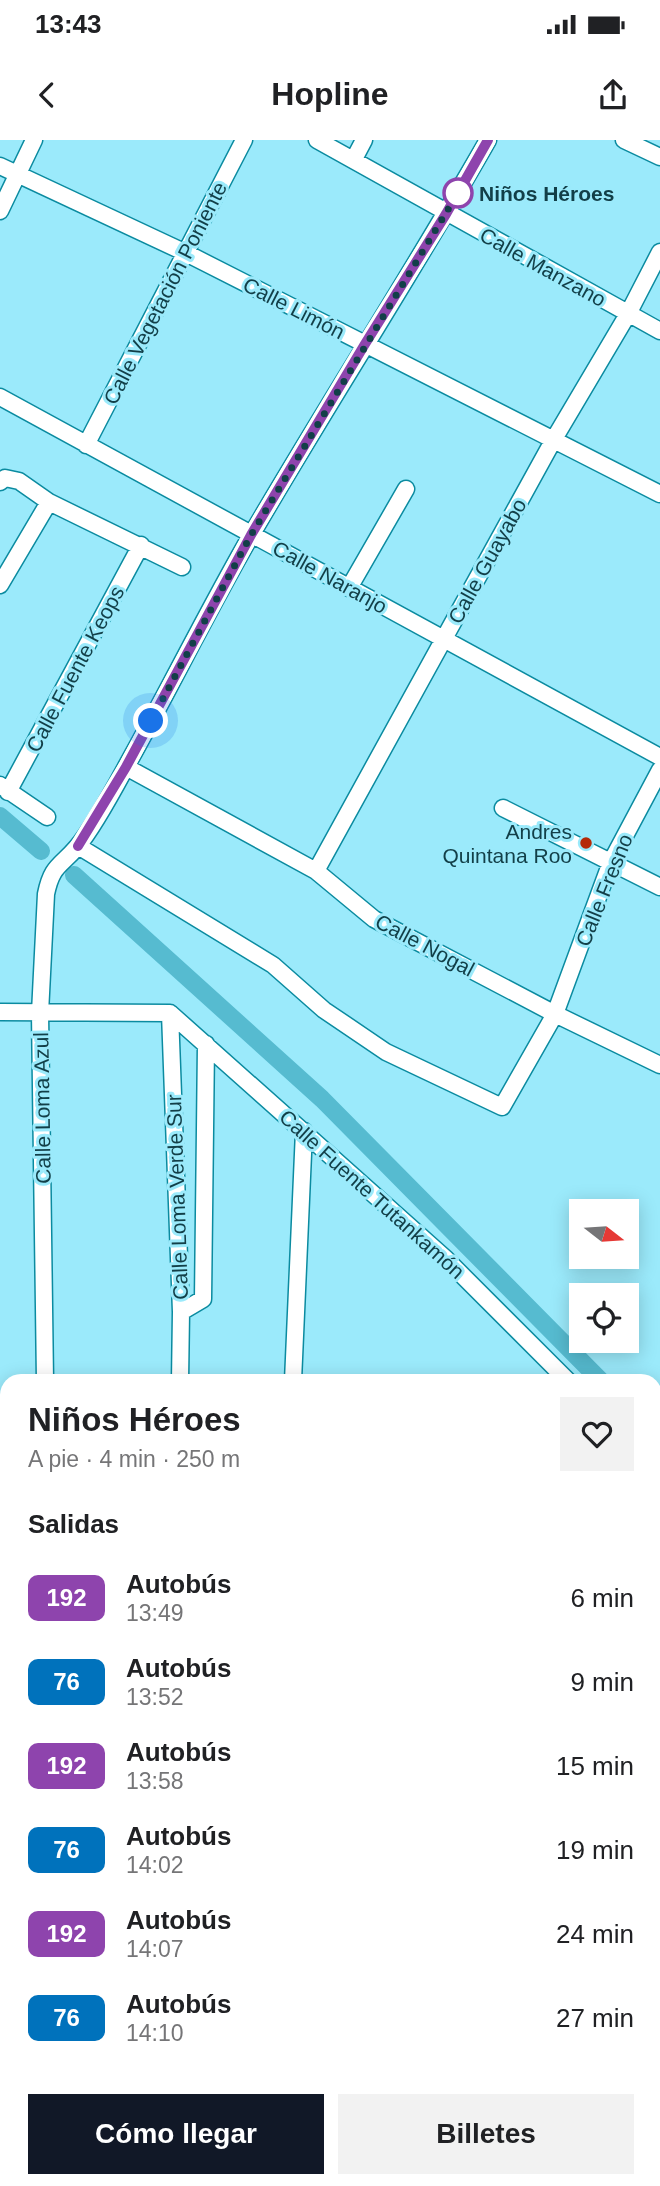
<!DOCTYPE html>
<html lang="es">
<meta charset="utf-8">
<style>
:root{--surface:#fff;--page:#f2f2f2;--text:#202124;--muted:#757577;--accent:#111827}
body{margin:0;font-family:Helvetica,sans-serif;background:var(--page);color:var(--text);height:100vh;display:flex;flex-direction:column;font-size:26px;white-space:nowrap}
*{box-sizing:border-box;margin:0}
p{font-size:23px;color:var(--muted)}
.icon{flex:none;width:38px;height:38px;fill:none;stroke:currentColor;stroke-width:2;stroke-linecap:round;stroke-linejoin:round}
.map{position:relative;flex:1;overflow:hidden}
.panel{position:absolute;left:0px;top:1234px;width:662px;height:814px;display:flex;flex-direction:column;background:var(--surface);border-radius:21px 21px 0 0;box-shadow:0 4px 18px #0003}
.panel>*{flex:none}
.badge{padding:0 14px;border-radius:10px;font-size:24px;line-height:46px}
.needle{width:46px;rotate:107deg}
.controls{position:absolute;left:569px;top:1059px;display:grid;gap:14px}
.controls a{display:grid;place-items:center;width:70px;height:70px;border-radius:0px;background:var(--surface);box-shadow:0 4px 18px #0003;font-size:35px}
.you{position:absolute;width:35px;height:35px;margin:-18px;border:5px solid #fff;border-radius:50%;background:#1a73e8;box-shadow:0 0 0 10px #1a73e833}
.map>.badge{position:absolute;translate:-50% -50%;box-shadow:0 0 0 4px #fff}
h2{padding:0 28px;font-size:26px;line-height:63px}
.round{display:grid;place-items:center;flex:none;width:74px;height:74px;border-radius:0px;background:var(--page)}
.overview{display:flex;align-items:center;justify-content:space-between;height:119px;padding:0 28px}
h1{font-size:33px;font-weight:700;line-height:52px}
.primary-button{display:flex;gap:14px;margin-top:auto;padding:14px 28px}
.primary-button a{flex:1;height:80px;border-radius:0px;background:var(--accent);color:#fff;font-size:28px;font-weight:700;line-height:80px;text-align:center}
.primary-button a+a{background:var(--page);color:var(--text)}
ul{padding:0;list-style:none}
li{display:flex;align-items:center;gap:21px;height:84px;padding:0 28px}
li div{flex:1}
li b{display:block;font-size:26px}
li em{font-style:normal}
li .badge{min-width:77px;font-weight:700;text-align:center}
.status{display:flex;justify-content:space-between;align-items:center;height:49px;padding:0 35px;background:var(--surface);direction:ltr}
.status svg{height:19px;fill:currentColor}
header{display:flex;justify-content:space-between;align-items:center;height:91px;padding:0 28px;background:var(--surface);font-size:32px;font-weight:700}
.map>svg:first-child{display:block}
</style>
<div class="status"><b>13:43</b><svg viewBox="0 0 49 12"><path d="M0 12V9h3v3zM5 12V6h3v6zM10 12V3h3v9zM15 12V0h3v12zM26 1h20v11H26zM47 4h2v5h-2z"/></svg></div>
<header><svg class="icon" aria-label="back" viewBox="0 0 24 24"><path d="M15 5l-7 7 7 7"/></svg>Hopline<svg class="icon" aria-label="share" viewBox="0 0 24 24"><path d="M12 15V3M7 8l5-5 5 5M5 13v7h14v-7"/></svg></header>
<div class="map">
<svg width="660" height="2046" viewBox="0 0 660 2046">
<rect width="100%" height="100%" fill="#9beafb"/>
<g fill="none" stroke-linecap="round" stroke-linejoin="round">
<!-- canal -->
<path stroke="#56bbd0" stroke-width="18" d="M 0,676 L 41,711
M 74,735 L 322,959 L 601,1241
M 654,1295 L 660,1301"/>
<defs>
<path id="minor" d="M 317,0 L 660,191
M 624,0 L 660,17
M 354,19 L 364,0
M 0,26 L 186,113 L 660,354
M 0,71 L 34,0
M 0,257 L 660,617
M 86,305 L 244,0
M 0,342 L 5,338 L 19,341 L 49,362 L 182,427
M 0,445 L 49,362
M 349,448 L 406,349
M 126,627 L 316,731 L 374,779 L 555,874 L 660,925
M 0,645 L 47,677
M 8,652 L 141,405
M 503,668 L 660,747
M 78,706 L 273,825 L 324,870 L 386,912 L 502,967 L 555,874 L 611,722 L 660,630
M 316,731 L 554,299 L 628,174 L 660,112
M 0,872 L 170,873
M 170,873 L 445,1118 L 568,1241
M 170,873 L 181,1172 L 180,1241
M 181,1172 L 203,1159 L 206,904
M 45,1241 L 40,873 L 46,754 C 52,725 60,727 77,707 C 94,687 114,649 127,625 C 170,548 209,468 253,392 C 330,260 413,132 488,0
M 293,1241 L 304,991
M 654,1543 L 660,1547
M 654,1616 L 660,1609
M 654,1708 L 660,1713
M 0,1721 L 7,1721
M 0,1828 L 7,1821
M 654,1935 L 660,1923
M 0,1994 L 7,1988
M 22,2046 L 27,2040
M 211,2046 L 216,2040
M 390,2046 L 395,2046
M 603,2046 L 606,2040"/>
<path id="tertiary" d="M 0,1570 L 7,1570
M 0,1593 L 7,1593
M 438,2046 L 439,2040
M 461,2046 L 463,2040"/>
<path id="secondary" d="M 654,1399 L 660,1394
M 654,1432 L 660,1426
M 0,2014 L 7,2008
M 0,2042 L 7,2035"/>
</defs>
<!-- minor casing -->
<use href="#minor" stroke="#0b8ba0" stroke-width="19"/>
<!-- tertiary casing -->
<use href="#tertiary" stroke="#0b8ba0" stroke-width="24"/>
<!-- secondary casing -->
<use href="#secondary" stroke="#0b8ba0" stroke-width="26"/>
<!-- minor -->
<use href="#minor" stroke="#fff" stroke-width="16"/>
<!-- tertiary -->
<use href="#tertiary" stroke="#fff" stroke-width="21"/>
<!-- secondary -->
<use href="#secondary" stroke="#fff" stroke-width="23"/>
</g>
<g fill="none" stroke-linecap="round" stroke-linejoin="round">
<defs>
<path id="line" d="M 78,706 L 126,627 L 251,395 L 365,204 L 446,74 L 488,0"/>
</defs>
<!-- line casing -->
<use href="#line" stroke="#fff" stroke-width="16"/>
<!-- line -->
<use href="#line" stroke="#8e44ad" stroke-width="10"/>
<!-- walk -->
<path stroke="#123f48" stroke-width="7" stroke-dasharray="0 12.6" d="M 151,581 L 251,395 L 458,53"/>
</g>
<!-- markers -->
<circle fill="#fff" stroke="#8e44ad" stroke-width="3.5" cx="458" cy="53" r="14"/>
<circle fill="#b52907" stroke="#9beafb" stroke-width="2.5" cx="586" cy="703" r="7"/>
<g text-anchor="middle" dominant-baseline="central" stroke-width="6" stroke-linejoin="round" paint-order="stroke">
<!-- stop labels -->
<g font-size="21" font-weight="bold" fill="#123f48" stroke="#9beafb" text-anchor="start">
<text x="479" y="53">Niños Héroes</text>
</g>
<!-- street labels -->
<g font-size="21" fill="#123f48" stroke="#9beafb">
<text transform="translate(543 127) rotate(29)">Calle Manzano</text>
<text transform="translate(165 153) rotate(-63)">Calle Vegetación Poniente</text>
<text transform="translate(294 168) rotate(27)">Calle Limón</text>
<text transform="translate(487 421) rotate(-61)">Calle Guayabo</text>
<text transform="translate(330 437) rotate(29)">Calle Naranjo</text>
<text transform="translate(75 529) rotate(-62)">Calle Fuente Keops</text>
<text transform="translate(604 750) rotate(-68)">Calle Fresno</text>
<text transform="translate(425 805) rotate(28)">Calle Nogal</text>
<text transform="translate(42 968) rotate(-91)">Calle Loma Azul</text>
<text transform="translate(372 1054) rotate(42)">Calle Fuente Tutankamón</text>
<text transform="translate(177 1057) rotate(-92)">Calle Loma Verde Sur</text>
</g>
<!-- poi labels -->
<g font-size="21" fill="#123f48" stroke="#9beafb" text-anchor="end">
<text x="572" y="691">Andres<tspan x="572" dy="24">Quintana Roo</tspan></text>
</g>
</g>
</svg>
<div class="controls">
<a><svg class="needle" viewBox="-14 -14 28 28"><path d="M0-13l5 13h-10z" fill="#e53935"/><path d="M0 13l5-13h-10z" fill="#757577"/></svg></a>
<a><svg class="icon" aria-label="locate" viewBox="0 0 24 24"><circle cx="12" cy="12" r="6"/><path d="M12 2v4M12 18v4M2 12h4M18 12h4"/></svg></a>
</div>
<div class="you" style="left:151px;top:581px"></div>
<section class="panel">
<div class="overview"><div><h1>Niños Héroes</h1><p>A pie · 4 min · 250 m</p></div><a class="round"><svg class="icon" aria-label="heart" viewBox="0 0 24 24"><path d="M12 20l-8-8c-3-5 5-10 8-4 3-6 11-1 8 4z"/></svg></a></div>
<h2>Salidas</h2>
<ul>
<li><span class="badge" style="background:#8e44ad;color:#fff">192</span><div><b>Autobús</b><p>13:49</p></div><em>6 min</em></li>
<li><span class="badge" style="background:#0072bc;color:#fff">76</span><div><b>Autobús</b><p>13:52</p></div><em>9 min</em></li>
<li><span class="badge" style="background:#8e44ad;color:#fff">192</span><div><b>Autobús</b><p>13:58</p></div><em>15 min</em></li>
<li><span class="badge" style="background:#0072bc;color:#fff">76</span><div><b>Autobús</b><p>14:02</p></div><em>19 min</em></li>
<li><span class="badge" style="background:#8e44ad;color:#fff">192</span><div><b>Autobús</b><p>14:07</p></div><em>24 min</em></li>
<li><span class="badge" style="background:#0072bc;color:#fff">76</span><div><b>Autobús</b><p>14:10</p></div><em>27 min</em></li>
</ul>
<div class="primary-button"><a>Cómo llegar</a><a>Billetes</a></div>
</section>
</div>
